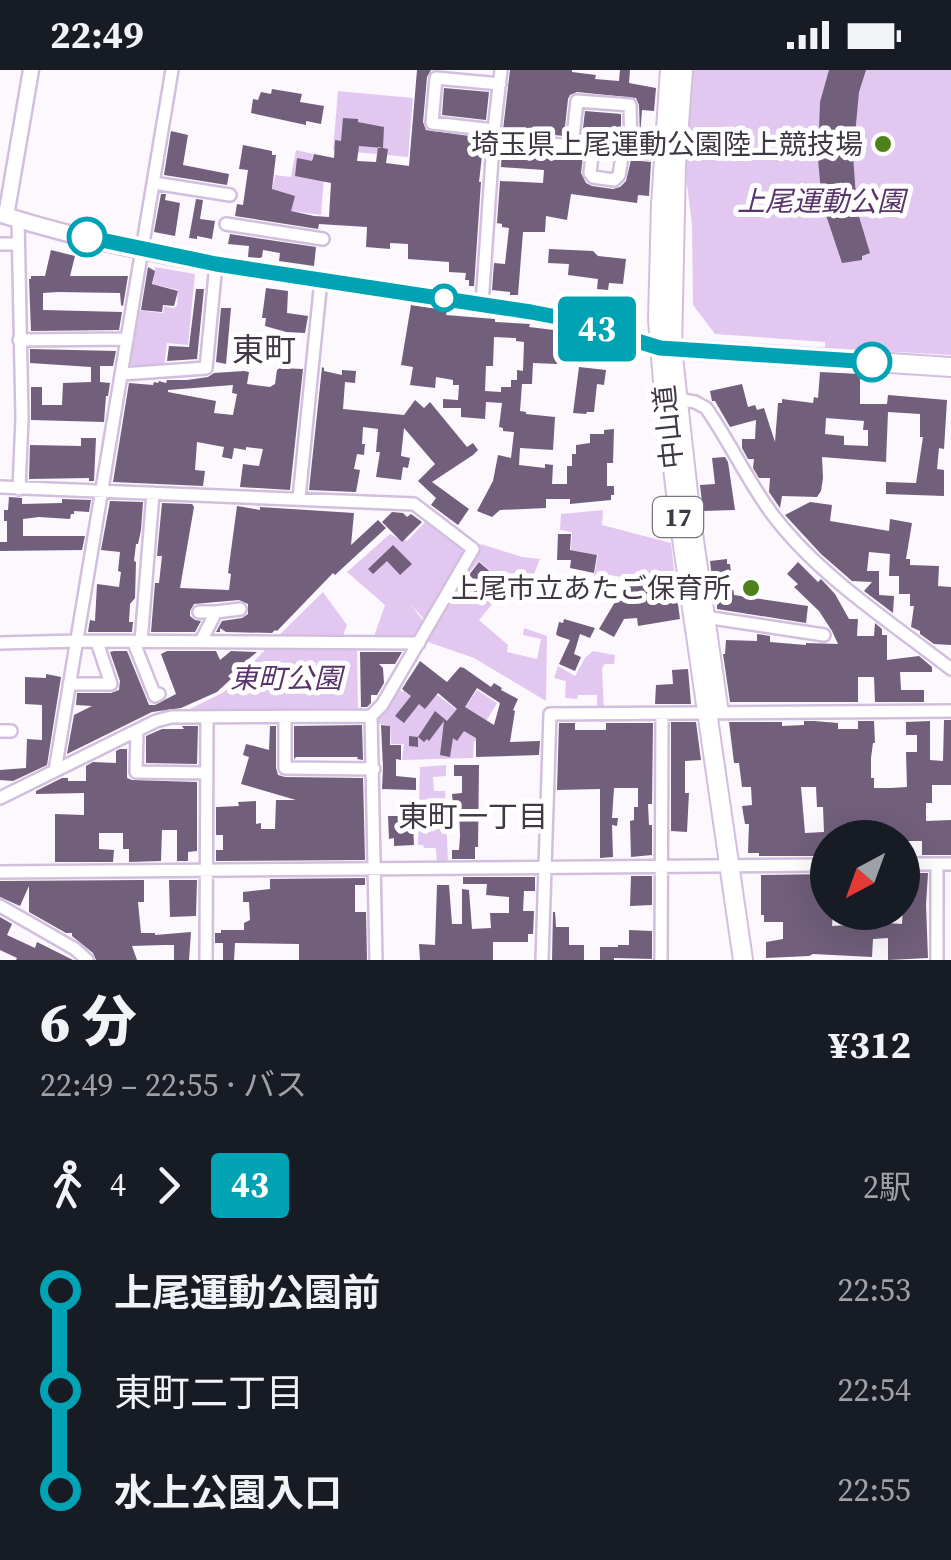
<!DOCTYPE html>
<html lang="ja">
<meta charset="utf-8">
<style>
:root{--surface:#171b24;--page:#242831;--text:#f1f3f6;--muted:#9ea1a6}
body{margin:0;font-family:"Source Serif 4","Noto Sans JP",serif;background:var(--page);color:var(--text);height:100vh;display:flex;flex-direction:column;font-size:38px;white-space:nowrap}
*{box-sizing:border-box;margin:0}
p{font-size:32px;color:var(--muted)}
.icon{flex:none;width:55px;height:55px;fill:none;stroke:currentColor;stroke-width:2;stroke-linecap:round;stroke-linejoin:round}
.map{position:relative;height:890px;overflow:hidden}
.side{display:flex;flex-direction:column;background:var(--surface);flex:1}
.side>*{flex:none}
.badge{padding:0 20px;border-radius:8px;font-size:35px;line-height:65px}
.needle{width:65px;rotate:221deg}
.controls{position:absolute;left:810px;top:750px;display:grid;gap:20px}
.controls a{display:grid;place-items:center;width:110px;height:110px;border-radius:50%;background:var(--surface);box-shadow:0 10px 40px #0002;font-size:50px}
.map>.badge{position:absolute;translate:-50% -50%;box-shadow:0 0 0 5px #fff}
.legs{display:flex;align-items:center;gap:15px;height:110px;padding:0 40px;font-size:32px}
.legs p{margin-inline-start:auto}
.overview{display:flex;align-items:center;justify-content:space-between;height:170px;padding:0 40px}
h1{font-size:55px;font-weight:800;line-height:75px}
ul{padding:0 40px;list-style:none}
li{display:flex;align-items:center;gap:35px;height:100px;font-size:38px}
li i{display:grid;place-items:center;width:15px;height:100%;margin:0 12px;background:currentColor}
li i::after{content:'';width:25px;height:25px;margin:-12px;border:8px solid;border-radius:50%;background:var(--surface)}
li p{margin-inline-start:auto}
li:first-child i{background:linear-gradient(#0000 50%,currentColor 0)}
li:last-child i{background:linear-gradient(currentColor 50%,#0000 0)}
.status{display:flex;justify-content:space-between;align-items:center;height:70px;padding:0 50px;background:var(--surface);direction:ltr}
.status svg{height:28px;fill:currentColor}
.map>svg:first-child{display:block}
</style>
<div class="status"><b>22:49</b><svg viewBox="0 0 49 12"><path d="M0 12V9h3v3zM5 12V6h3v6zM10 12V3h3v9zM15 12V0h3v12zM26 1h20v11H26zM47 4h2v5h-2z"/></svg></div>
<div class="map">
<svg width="951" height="890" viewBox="0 0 951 890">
<rect width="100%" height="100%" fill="#fcf8fe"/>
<!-- green -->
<path fill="#e2c8f1" d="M 693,0 L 951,0 L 951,285 L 825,278 L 825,272 L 715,264 L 693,235 L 692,155 L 686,106 Z
M 338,21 L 413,28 L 408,87 L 333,80 Z
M 296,80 L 313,84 L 312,92 L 325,94 L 321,145 L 269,138 L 275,105 L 291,107 Z
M 155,197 L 195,204 L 188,275 L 167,273 L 164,296 L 129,299 L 126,295 L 136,240 L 163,243 L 164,236 L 174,238 L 177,235 L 178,220 L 153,214 Z
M 603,440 L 602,455 L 671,473 L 676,517 L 610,505 L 609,508 L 594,506 L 598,485 L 571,480 L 572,462 L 560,460 L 561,444 Z
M 427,450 L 466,479 L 427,552 L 410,534 L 425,553 L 417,568 L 373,569 L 385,535 L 347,502 L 390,464 L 398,468 L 400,466 L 407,471 Z
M 481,474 L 522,487 L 540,489 L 531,511 L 517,506 L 508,526 L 503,521 L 507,515 L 479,491 L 467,505 L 473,511 L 468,518 L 476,524 L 479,521 L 494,532 L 479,550 L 508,575 L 507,582 L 537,589 L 541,569 L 523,565 L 524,558 L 547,566 L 546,631 L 474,588 L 425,571 L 425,567 Z
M 323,522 L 347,555 L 342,568 L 275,569 Z
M 271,574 L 357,575 L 358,643 L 178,645 L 224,622 Z
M 593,581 L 615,585 L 614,594 L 605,594 L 602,598 L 604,640 L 597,640 L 597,625 L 578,625 L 577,629 L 565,628 L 566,611 L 554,608 L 558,596 L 575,606 L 585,588 Z
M 411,605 L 461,643 L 477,620 L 497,633 L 478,665 L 478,671 L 474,671 L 473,688 L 402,690 L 404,674 L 391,674 L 390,656 L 378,653 L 378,646 L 396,617 L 403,622 L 407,615 L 405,613 Z
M 446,695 L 446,706 L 433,707 L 434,721 L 445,721 L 448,793 L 437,793 L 436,778 L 424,778 L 423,775 L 418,775 L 420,697 Z"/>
<!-- building -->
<path fill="#715f7b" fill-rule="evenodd" d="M 417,0 L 431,0 L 427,7 L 423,52 L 426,60 L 484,68 L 479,112 L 481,112 L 474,216 L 469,216 L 469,210 L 465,210 L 466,203 L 449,202 L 449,192 L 408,189 L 408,174 L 390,173 L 390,179 L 366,177 L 367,157 L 319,154 L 318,159 L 235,146 L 237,134 L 243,135 L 248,100 L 239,99 L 243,75 L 272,81 L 272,85 L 276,85 L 272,119 L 295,126 L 291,141 L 314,146 L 329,147 L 331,113 L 295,106 L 297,88 L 312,91 L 314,84 L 334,88 L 335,70 L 341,71 L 343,48 L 358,49 L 358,52 L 384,57 L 383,78 L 359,76 L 357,91 L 376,92 L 378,77 L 388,79 L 386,93 L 409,96 Z
M 510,0 L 572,0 L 572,2 L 596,5 L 595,9 L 619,11 L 620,0 L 630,0 L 629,13 L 656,18 L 654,41 L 642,40 L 640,66 L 639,35 L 636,28 L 577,22 L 570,25 L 568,29 L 564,66 L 503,60 Z
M 829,0 L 866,0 L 859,22 L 853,86 L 857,140 L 870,183 L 862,186 L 862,190 L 842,193 L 822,133 L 818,89 L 820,32 Z
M 444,18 L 489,22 L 486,50 L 442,45 Z
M 272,19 L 302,24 L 300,32 L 324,36 L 321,54 L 306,51 L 306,55 L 251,43 L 253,29 L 258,30 L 261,22 L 271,24 Z
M 585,41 L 621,44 L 621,71 L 582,67 Z
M 171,61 L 188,65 L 183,95 L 229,104 L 227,115 L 164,105 Z
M 502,79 L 583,86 L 581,103 L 586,113 L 592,116 L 613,119 L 620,117 L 626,111 L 631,90 L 651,92 L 649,126 L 638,125 L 637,133 L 571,124 L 567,150 L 546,146 L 545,162 L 523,162 L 518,225 L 510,225 L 510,222 L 492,220 L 494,193 L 505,194 L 509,158 L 502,157 L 502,154 L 497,153 L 500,111 L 543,113 L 544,100 L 501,97 Z
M 161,124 L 166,124 L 165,130 L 180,133 L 175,166 L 154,162 Z
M 196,129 L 203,130 L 200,149 L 215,151 L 212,169 L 197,166 L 197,169 L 189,168 Z
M 230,164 L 316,177 L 314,196 L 279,191 L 280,183 L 263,180 L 262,187 L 260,188 L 248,187 L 249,176 L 228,174 Z
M 549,179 L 593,181 L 598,186 L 626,189 L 623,214 L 609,213 L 608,220 L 597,219 L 598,209 L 568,205 L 569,194 L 548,193 Z
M 51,180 L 75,186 L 70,206 L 128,206 L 123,236 L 121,235 L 120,223 L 58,222 L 43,223 L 43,240 L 122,242 L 119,260 L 31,261 L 29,209 L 31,209 L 31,206 L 45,206 Z
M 148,197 L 155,201 L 152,214 L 178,221 L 174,236 L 163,235 L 162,242 L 141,240 Z
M 266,218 L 288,221 L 287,243 L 308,246 L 305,263 L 286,262 L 265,256 L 266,248 L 262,248 Z
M 196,219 L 204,219 L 197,289 L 167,291 L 169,276 L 189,277 Z
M 411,235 L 447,240 L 446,245 L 495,249 L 495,252 L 530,254 L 529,257 L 554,260 L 553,282 L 558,282 L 557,294 L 533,293 L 532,314 L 522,314 L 520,341 L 526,342 L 526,344 L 555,347 L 553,380 L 520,378 L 519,395 L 545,398 L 545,394 L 553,395 L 552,414 L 567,414 L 567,396 L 572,396 L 572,384 L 576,384 L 576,375 L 590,373 L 590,364 L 604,364 L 604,360 L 614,359 L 613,393 L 607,393 L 607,416 L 614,416 L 614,425 L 611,425 L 611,430 L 570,434 L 570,429 L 546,429 L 546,438 L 500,440 L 492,447 L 477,441 L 493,411 L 498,385 L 511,388 L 514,362 L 503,361 L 503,358 L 499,357 L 502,333 L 486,332 L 485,349 L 461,347 L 461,338 L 443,338 L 443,329 L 458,330 L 459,315 L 453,315 L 453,310 L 436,307 L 435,318 L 410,315 L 413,297 L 401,295 ZM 494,267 L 516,268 L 516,271 L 524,272 L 523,301 L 517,300 L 517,310 L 511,310 L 511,317 L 501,317 L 501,322 L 485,321 L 486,296 L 493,296 Z
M 221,238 L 231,238 L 226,294 L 216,292 Z
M 30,279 L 116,281 L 113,296 L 100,296 L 100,312 L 110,313 L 108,326 L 106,326 L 104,352 L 31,350 L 31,317 L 42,317 L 42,335 L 62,335 L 63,313 L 91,312 L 91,297 L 30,293 Z
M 322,297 L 324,298 L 324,301 L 342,305 L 342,300 L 356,301 L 355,313 L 345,312 L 343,339 L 404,345 L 415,330 L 424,338 L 430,332 L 467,377 L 473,373 L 478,380 L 473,385 L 432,412 L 469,439 L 458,455 L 431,435 L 436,428 L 418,411 L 435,394 L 404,358 L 401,386 L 410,388 L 408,398 L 403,397 L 401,410 L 376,407 L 380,382 L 376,382 L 378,359 L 363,357 L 362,374 L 365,374 L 364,385 L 357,384 L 354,399 L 360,400 L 356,422 L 309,420 Z
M 579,297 L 606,300 L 604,315 L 597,314 L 594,342 L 587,342 L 586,344 L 573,343 Z
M 280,298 L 303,299 L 290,420 L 240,417 L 243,394 L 259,396 L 263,379 L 246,377 L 246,380 L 234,378 L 232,389 L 222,387 L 224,377 L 197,372 L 195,400 L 205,401 L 203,416 L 113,412 L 129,313 L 153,315 L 154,312 L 158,313 L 159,311 L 166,313 L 167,310 L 187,310 L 208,307 L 214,303 L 244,301 L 249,302 L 247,314 L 270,317 L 275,314 L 277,300 ZM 233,315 L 232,323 L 237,324 L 233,345 L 214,343 L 216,331 L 168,322 L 168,320 Z
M 820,302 L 860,304 L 860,334 L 887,334 L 888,325 L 947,330 L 944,379 L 939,378 L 937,399 L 944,400 L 944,426 L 886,424 L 886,412 L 916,413 L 923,367 L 920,367 L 920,344 L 888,342 L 886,392 L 822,387 L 823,408 L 821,421 L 817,427 L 782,426 L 780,438 L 769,422 L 770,408 L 759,408 L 753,398 L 754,389 L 748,389 L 742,378 L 742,369 L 755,369 L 756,350 L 730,357 L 715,331 L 712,331 L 710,321 L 742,314 L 748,337 L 755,335 L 757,340 L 764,338 L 775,372 L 778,333 L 782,333 L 782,329 L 813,333 L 814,327 L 818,328 ZM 826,348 L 864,351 L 863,360 L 868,360 L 868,376 L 844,375 L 844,366 L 825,364 Z
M 81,368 L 96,368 L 94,411 L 89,411 L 89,408 L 29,409 L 30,375 L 81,376 Z
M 725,387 L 728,392 L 735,440 L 703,441 L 700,415 L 715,414 L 712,388 Z
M 9,427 L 22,428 L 22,434 L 62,433 L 62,429 L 91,430 L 89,442 L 74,441 L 74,444 L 71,444 L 70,449 L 39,447 L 23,449 L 23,466 L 85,466 L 82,480 L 0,481 L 0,472 L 7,472 L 7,451 L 4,451 L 4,440 L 8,440 Z
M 110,431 L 143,432 L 141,460 L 138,474 L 136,474 L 134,491 L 136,492 L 135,528 L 130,534 L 129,552 L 133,552 L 132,562 L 88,562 L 90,550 L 95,551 L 97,514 L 119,517 L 121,502 L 118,501 L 120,482 L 101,480 Z
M 810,432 L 832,435 L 830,451 L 889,461 L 890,449 L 912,453 L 906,489 L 910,489 L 910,495 L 939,496 L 938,516 L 951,517 L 951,575 L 934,574 L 920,564 L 920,561 L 911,557 L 914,536 L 910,536 L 910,524 L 899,524 L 899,506 L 889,506 L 890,484 L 869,482 L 867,501 L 879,501 L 879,525 L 894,526 L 893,543 L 864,521 L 872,512 L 852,511 L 821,484 L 785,445 Z
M 162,433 L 192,434 L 194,437 L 180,518 L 229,520 L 231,504 L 228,503 L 237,436 L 260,440 L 260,437 L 354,443 L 351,475 L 378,450 L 386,458 L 335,505 L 333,503 L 277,561 L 275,560 L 272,563 L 226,562 L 220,558 L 220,562 L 216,562 L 222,551 L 242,548 L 248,544 L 248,534 L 239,530 L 194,534 L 190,541 L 190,546 L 195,550 L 201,551 L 195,562 L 151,562 L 155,513 L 159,513 L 162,486 L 157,486 Z
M 392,442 L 403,443 L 407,447 L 411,444 L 422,452 L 402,472 L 382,452 Z
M 558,464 L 571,464 L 570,480 L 597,485 L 594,503 L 570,498 L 571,490 L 557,490 Z
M 393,475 L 412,494 L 400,505 L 387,491 L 373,504 L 368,499 Z
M 727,489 L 727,494 L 730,494 L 734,525 L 808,536 L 806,553 L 717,539 L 716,516 L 713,517 L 710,491 Z
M 479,492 L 513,521 L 518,508 L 527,511 L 521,528 L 523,531 L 499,522 L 492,530 L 479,519 L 476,523 L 470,518 L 476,511 L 469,505 Z
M 798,492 L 818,512 L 821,509 L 835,524 L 849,549 L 858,549 L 857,566 L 874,566 L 875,553 L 882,559 L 882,565 L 887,565 L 887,590 L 919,586 L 932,597 L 932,602 L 900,602 L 901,620 L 924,620 L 924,632 L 875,632 L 874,607 L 858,607 L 858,632 L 730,632 L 723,584 L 725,584 L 726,570 L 757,571 L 757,564 L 770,566 L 770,572 L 806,575 L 806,573 L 838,574 L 832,561 L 819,541 L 794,517 L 798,514 L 787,504 Z
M 639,512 L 676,519 L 680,549 L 638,556 L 637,548 L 624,549 L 614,567 L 599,559 L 625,515 Z
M 564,549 L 595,558 L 590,568 L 580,564 L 574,584 L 581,587 L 575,601 L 559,594 L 570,570 L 558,566 L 556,564 L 559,552 L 563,553 Z
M 114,581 L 127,581 L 149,635 L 155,635 L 176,624 L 161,584 L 167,581 L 216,581 L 220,590 L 231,581 L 257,582 L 228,606 L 231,609 L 217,622 L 181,638 L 152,642 L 67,684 L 74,645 L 92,636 L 76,635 L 77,623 L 111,623 L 119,620 L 120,611 L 110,582 Z
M 360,582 L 402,582 L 395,594 L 379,594 L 383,598 L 384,613 L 377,625 L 371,625 L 371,633 L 367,637 L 361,637 Z
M 420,591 L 447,612 L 460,597 L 464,598 L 491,617 L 494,613 L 502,618 L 501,620 L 518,629 L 513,640 L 515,641 L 510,672 L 540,671 L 539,685 L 476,687 L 476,668 L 464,661 L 457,671 L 453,668 L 450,687 L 440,685 L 444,651 L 429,671 L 427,669 L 424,672 L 418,667 L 418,677 L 409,676 L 409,666 L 418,667 L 435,641 L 447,651 L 457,639 L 438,623 L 425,639 L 419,634 L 404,653 L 395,646 L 411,626 L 402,619 ZM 477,618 L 500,633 L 494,655 L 465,637 Z
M 688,599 L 691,634 L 655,634 L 656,615 L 673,614 L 672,600 Z
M 46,604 L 61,607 L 47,695 L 13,711 L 0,710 L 0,700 L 26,698 L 27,669 L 42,670 L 42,635 L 25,634 L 25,607 L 46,608 Z
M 944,650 L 951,650 L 951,715 L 932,715 L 932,733 L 926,733 L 926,751 L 951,750 L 951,785 L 922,785 L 922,771 L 902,771 L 902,768 L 828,768 L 828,786 L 759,786 L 759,783 L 748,783 L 749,754 L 745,754 L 742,736 L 752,735 L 751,717 L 742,717 L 739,693 L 734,693 L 729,652 L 782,652 L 782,656 L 804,655 L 804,651 L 814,651 L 838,653 L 838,659 L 858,659 L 858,651 L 874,651 L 875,673 L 873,673 L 871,688 L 871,708 L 874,708 L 874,718 L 891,718 L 907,717 L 906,682 L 917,682 L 917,665 L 906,665 L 906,652 L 930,651 L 930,690 L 943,691 ZM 801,717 L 816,717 L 817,737 L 823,737 L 824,762 L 805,763 Z
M 671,652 L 696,652 L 701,690 L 685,691 L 685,723 L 689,723 L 687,762 L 671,761 Z
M 559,653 L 575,653 L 575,660 L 606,660 L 606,653 L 653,653 L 652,734 L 648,734 L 649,755 L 652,755 L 652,785 L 631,787 L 630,751 L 634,750 L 634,737 L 638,737 L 638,718 L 614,718 L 612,748 L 618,748 L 617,756 L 612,755 L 613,787 L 600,788 L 600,719 L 557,720 Z
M 362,655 L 363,690 L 357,689 L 358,687 L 296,687 L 294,689 L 294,656 Z
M 381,655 L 390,656 L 390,675 L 401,675 L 401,690 L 396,689 L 396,706 L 416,708 L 416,720 L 382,719 L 383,698 Z
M 182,656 L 198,656 L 197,694 L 146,693 L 146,666 L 162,659 L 184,659 Z
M 270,656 L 276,656 L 276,698 L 278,705 L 285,707 L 363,708 L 365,790 L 216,791 L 216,780 L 223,780 L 223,765 L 216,765 L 216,737 L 239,736 L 238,732 L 256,731 L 256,754 L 261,753 L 261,759 L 275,759 L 276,730 L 296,730 L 241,714 L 249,687 L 243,685 L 246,674 L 269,680 Z
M 120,679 L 127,679 L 127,708 L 132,710 L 197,712 L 197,781 L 188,782 L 188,791 L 177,791 L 177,760 L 162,760 L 161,791 L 129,792 L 129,779 L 123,779 L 123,763 L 99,763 L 99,779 L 114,780 L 113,792 L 55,792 L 55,744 L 84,745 L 84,723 L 36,724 L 36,721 L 62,708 L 68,708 L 68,711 L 86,711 L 86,696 L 93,692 L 116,693 L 116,681 Z
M 454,695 L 479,695 L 478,777 L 475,777 L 475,789 L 452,789 L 452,780 L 459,780 L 460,766 L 459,736 L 453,734 L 452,724 L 462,723 L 462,706 L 454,706 Z
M 388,746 L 410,746 L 410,753 L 413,753 L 414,775 L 394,776 L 394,768 L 389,769 Z
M 905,803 L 928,803 L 926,835 L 928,888 L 888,890 L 888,868 L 873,869 L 872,887 L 813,884 L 809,886 L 766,888 L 766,872 L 783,869 L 783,852 L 764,852 L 764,845 L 761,845 L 761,805 L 828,804 L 828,842 L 833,842 L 832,856 L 849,855 L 850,842 L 871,842 L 871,852 L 902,854 Z
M 631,806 L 652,806 L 652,835 L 630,836 Z
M 463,807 L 535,807 L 535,821 L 524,821 L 523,841 L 534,841 L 533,864 L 528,864 L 528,872 L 493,872 L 493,890 L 420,890 L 419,874 L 435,875 L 437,815 L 449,815 L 452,854 L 462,854 L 462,819 L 469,820 L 472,859 L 491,858 L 490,843 L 509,843 L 509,827 L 486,825 L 487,814 L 463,814 Z
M 365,808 L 365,815 L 355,815 L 355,842 L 366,842 L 367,890 L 299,890 L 299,874 L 235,873 L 234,890 L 223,890 L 223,873 L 215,873 L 215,863 L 221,863 L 221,860 L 244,860 L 244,853 L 250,850 L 249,832 L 243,832 L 243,822 L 270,819 L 270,809 Z
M 144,810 L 144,832 L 138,832 L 141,863 L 155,863 L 155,865 L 191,862 L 189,890 L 174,890 L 174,875 L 164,875 L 132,876 L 137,890 L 96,890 L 93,883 L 72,866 L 72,863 L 66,863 L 29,842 L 29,816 L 20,836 L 0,827 L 0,811 Z
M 169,810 L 197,810 L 196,846 L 170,847 Z
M 553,842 L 555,842 L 556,857 L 569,857 L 569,875 L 584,875 L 584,890 L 552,890 Z
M 0,847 L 12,854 L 7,865 L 35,878 L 37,872 L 73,890 L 16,890 L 17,888 L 0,880 Z
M 629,860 L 652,861 L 652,889 L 614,888 L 614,890 L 600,890 L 600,877 L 618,877 L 618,875 L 629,875 Z"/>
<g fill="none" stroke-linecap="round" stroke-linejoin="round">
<defs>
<path id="minor" d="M 494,60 L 432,53 L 436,8 L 500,14
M 493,69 L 664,84
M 572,76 L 577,31 L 630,35 L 631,81
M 593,78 L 590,103 L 593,107 L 614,110 L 619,105 L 623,81
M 154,113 L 230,125
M 18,150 L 22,348 L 19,419
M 226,154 L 323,169
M 0,174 L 18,174
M 482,234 L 494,60 L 501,0
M 127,269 L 172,0
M 19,270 L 127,269 L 55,701
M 122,304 L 206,298 L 216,194
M 677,329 L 695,332 L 706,338 C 731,373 749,415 776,449 C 822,508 892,553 951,599
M 0,417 L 414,434 L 473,479 L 382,635 L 371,646 L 376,890
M 299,428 L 321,210
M 199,542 L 216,542
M 705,547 L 824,565
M 201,571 L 216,542 L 240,539
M 141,572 L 153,423
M 0,573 L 78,571 L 419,573
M 134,573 L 155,626 L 159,624
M 69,614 L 111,614 L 97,572
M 285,648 L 285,698 L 374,699
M 0,661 L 11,661
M 137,662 L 136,702 L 206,703
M 0,728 L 156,651 L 171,647 L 371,646
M 902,794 L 951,794
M 0,802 L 828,795
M 0,836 L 75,879 L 87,890
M 206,890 L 207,647
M 542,890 L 550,644 L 951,641
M 661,890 L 662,644
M 937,890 L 937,794"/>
<path id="tertiary" d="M 6,146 L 31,0"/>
<path id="secondary" d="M 0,144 C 169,198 356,212 531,242 L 562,249 L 660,278"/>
<path id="primary" d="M 661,278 L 951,297"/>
<path id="trunk" d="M 670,0 L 661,134 L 658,250 L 664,323 L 679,448 L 743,890
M 683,0 L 676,95 L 672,278 L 691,450 L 718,636"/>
</defs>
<!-- minor casing -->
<use href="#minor" stroke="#d2bfdd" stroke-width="16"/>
<!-- tertiary casing -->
<use href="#tertiary" stroke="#d2bfdd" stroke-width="19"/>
<!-- secondary casing -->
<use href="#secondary" stroke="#d2bfdd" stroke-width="20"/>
<!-- primary casing -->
<use href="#primary" stroke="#d2bfdd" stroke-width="22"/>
<!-- trunk casing -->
<use href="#trunk" stroke="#d2bfdd" stroke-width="22"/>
<!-- minor -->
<use href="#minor" stroke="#fff" stroke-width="11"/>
<!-- tertiary -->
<use href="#tertiary" stroke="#fff" stroke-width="14"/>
<!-- secondary -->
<use href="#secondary" stroke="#fff" stroke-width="15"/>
<!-- primary -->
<use href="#primary" stroke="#fff" stroke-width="18"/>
<!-- trunk -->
<use href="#trunk" stroke="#fff" stroke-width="18"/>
</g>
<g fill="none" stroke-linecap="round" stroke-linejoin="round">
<defs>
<path id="line-1" d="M 87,167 L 216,194 L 531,242 L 562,248 L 660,278 L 872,292"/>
</defs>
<!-- line-1 casing -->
<use href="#line-1" stroke="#fff" stroke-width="22"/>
<!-- line-1 -->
<use href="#line-1" stroke="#00a3b4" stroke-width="15"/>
</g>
<!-- markers -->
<g fill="#4e8218" stroke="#fff" stroke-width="4">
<circle cx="883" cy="74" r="10"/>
<circle cx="751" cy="518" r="10"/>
</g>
<g fill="#fff" stroke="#00a3b4" stroke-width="5">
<circle cx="87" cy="167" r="18"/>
<circle cx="444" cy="228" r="12"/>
<circle cx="872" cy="292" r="18"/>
</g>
<g text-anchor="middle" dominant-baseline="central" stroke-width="10" stroke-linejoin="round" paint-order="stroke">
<!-- shield labels -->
<rect fill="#fff" stroke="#79747d" stroke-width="2.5" x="653" y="427" width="50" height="40" rx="8"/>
<g font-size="25" font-weight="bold" fill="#403845">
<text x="678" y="447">17</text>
</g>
<!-- poi labels -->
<g font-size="28" fill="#403845" stroke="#fff" text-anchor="end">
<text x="863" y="74">埼玉県上尾運動公園陸上競技場</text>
<text x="731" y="518">上尾市立あたご保育所</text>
</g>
<!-- park labels -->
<g font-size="28" font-style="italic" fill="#59346c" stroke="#fff">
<text x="821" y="131">上尾運動公園</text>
<text x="286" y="608">東町公園</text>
</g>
<!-- street labels -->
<g font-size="28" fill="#403845" stroke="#fff">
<text transform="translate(668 357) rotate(-96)">中山道</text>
</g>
<!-- neighbourhood labels -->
<g font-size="30" fill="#403845" stroke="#fff">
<text x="473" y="746">東町一丁目</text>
</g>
<!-- quarter labels -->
<g font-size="32" fill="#403845" stroke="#fff">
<text x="264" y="280">東町</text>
</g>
</g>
</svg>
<div class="controls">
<a><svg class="needle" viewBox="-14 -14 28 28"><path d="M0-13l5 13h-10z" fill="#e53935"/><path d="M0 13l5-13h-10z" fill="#9ea1a6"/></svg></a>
</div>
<b class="badge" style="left:597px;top:259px;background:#00a3b4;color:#fff">43</b>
</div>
<section class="side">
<div class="overview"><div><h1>6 分</h1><p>22:49 – 22:55 · バス</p></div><b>¥312</b></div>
<div class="legs"><svg class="icon" aria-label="walk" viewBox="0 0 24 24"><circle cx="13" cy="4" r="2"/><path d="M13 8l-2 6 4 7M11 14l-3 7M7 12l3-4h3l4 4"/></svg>4<svg class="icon" aria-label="forward" viewBox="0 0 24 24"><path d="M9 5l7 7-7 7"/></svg><b class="badge" style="background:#00a3b4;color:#fff">43</b><p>2駅</p></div>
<ul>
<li><i style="color:#00a3b4"></i><b>上尾運動公園前</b><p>22:53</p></li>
<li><i style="color:#00a3b4"></i><span>東町二丁目</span><p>22:54</p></li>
<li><i style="color:#00a3b4"></i><b>水上公園入口</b><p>22:55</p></li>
</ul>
</section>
